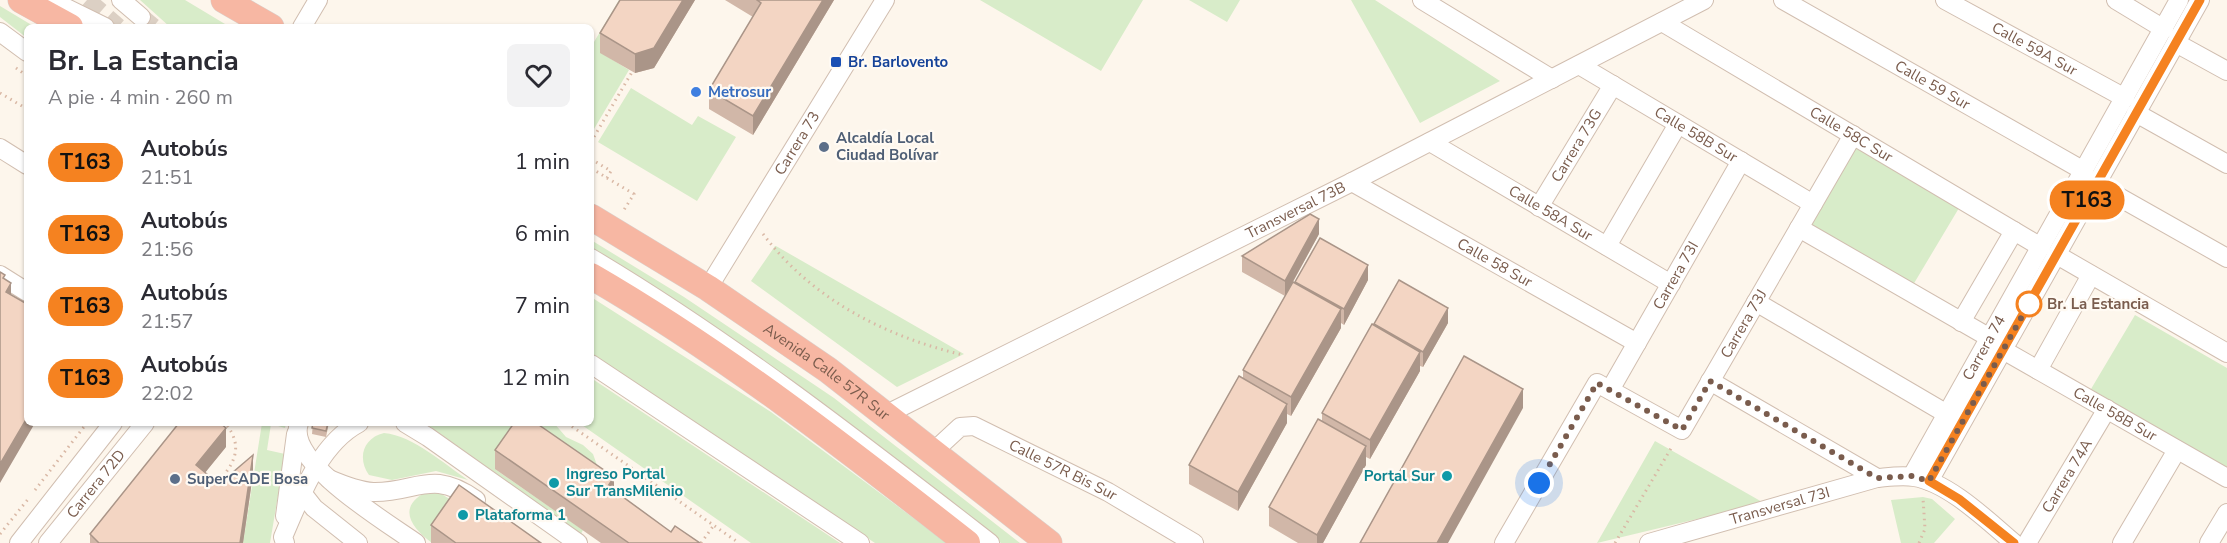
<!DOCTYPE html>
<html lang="es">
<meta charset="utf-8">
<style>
:root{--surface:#fff;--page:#f2f2f3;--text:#2b2b33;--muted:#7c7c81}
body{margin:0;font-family:"Nunito Sans",sans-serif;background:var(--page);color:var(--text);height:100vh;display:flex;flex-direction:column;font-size:22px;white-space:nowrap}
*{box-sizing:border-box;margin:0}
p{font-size:20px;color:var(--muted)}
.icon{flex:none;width:33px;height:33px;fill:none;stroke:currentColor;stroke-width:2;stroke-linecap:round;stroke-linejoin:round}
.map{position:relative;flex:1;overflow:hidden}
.side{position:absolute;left:24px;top:24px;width:570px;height:402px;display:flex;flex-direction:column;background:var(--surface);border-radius:9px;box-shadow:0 2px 4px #0004}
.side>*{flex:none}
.badge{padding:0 12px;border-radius:20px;font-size:21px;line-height:39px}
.you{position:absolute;width:30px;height:30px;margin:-15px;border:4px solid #fff;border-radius:50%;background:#1a73e8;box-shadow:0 0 0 9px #1a73e833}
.map>.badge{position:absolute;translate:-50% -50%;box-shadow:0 0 0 3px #fff}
.round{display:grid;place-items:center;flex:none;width:63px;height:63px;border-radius:9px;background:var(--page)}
.overview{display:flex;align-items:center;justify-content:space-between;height:102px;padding:0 24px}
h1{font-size:28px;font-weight:700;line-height:45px}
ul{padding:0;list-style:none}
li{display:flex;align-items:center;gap:18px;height:72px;padding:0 24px}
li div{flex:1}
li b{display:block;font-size:22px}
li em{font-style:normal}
li .badge{min-width:66px;font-weight:700;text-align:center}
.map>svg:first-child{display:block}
</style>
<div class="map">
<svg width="2227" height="543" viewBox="0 0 2227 543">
<rect width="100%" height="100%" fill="#fdf6ec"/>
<!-- green -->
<path fill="#d8ecc9" d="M 140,0 L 185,0 L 230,27 L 170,27 Z
M 619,0 L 631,0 L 600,52 L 629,70 L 591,134 L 591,47 Z
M 980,0 L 1143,0 L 1101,71 Z
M 1189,0 L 1240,0 L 1227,22 Z
M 1351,0 L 1375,0 L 1500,81 L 1420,123 Z
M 0,6 L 35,27 L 27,27 L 27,38 L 0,17 Z
M 631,88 L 692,125 L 698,116 L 736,137 L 697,201 L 598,142 Z
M 1854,146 L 1959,208 L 1913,285 L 1808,224 Z
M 591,240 L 684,297 L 834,398 L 1020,543 L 1001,543 L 811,397 L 591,251 Z
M 775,246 L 776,246 L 964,354 L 897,387 L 751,281 Z
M 591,297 L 771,412 L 947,543 L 875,543 L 622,377 L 591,355 Z
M 2135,315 L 2227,368 L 2227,469 L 2091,389 Z
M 591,378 L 840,543 L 751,543 L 579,423 L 591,423 Z
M 262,423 L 286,423 L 285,428 L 271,424 L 267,450 L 285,454 L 270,543 L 243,543 Z
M 425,423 L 554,423 L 566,437 L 583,445 L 593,454 L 598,468 L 614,489 L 673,543 L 495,469 L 583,530 L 581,534 Z
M 384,433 C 414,436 444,464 468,480 L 436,471 L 392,480 L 369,475 C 357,458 363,438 384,433 Z
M 1655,441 L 1764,503 L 1597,543 Z
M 426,492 L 440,493 L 459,505 L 432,543 C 412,528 396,508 426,492 Z
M 1923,497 L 1932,499 L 1955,519 L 1934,543 L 1901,543 L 1891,500 Z"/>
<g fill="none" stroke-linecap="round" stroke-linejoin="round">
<!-- minor-tunnel -->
<path stroke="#dcd0c4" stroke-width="18" stroke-dasharray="18 9" stroke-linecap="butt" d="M 87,0 L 118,27
M 141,17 L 153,27"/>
<defs>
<g id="minor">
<path d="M 50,0 L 105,27"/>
<path d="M 121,0 L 141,17"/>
<path d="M 1422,0 L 1552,79"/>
<path id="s1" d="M 1783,0 L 2084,171"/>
<path id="s2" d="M 1945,0 L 2125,98"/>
<path d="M 2116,0 L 2164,29"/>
<path id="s3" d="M 1662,22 L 2041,247"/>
<path d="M 302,27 L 318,0"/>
<path d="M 0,32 L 27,52"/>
<path d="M 2176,43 L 2227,71"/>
<path id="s4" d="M 1579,65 L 1813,204"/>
<path d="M 2136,113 L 2227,164"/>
<path id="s5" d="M 1430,142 L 1671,284"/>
<path d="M 0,148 L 27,165"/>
<path id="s6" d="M 1352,182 L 1637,343"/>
<path d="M 2096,184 L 2227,258"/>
<path id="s7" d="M 1539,207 L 1613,85"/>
<path d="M 1799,228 L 1990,338"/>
<path d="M 1607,246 L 1678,124"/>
<path d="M 2057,255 L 2227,353"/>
<path d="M 591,258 C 732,342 861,443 990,543"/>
<path d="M 0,275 L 27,292"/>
<path id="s8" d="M 708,288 L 885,0"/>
<path d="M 1756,302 L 1947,414"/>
<path d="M 1961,322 L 2014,231"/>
<path id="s9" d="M 2003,350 L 2227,478"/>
<path d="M 591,364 L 860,543"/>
<path d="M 2038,370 L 2091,275"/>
<path d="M 1710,381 L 1877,478"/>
<path id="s10" d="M 1610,390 L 1741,161"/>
<path id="s11" d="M 885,415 L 1352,182 L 1704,0"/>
<path d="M 299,423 C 285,462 388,523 416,543"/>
<path d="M 405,423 L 428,437 L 578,543"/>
<path id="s12" d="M 933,452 L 960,427 L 974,426 L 1108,492 L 1194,543"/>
<path id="s13" d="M 1912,476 L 2179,0"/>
<path d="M 329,479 C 343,485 358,491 373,492 C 417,493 431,468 476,500"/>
<path d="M 1929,481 L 2200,0"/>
<path d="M 296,485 L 314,508 L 358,543"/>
<path d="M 285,516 L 296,434"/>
<path d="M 19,543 L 113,423"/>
<path id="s14" d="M 48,543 L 145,423"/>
<path d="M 285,543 L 283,537 C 300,498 319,444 359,423"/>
<path id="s15" d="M 1504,543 L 1597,383 L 1682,430 L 1853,135"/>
<path id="s16" d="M 1649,543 L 1877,478 C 1889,477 1902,475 1914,477 C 1948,482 1988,521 2014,543"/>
<path id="s17" d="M 2027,543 L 2107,409"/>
<path d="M 2122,543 L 2177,450"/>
<path d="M 2209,543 L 2227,513"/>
</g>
<g id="highway">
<path d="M 21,0 L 70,27"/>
<path d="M 224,0 L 271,27"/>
<path id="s18" d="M 591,217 L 708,288 L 828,370 L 1049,543"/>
<path d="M 591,276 C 724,353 846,448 967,543"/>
</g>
</defs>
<!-- minor casing -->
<use href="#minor" stroke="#d1beb0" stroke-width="20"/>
<!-- highway casing -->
<use href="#highway" stroke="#dad1cd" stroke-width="27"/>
<!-- path -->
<path stroke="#d9b8a5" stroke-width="3" stroke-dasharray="1.5 4.5" stroke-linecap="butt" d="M 16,68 L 27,76
M 0,93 L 27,109
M 591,142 L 632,72
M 591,159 L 611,171 L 607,178 L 591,168
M 607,178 L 634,194 L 622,213
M 763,234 C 812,299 884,336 963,355
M 567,423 L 739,543
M 215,485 C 234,465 245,447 225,423
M 35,490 L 87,423
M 0,534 L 29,498
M 701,543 L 714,525
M 1615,543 L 1673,445
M 1919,543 L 1925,529 L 1923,498"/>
<!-- minor -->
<use href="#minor" stroke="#fff" stroke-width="18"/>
<!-- highway -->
<use href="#highway" stroke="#f7b7a3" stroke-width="26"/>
</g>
<!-- wall -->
<path fill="#d1b7a8" d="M 620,0 L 695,0 L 654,68 L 635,73 L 600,53 L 600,33 Z
M 725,0 L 834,0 L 753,135 L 709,109 L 709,90 L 753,17 Z
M 1319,234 L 1293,282 L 1295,283 L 1368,280 L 1344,325 L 1341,323 L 1341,328 L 1291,416 L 1287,414 L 1287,423 L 1238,511 L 1189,484 L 1189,465 L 1243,379 L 1243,370 L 1285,296 L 1242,272 L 1242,256 Z
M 1448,323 L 1423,367 L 1420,366 L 1420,371 L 1370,459 L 1366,457 L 1366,465 L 1323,543 L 1298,543 L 1269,526 L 1269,507 L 1322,421 L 1322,413 L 1374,324 Z
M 313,423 L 329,423 L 326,437 L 312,434 Z
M 226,447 L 205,472 L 219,484 L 253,474 L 243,543 L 90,543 L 90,534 Z
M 495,450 L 614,490 L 671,532 L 700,543 L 601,543 L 495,469 Z
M 431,525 L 541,543 L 431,543 Z"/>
<!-- shaded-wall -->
<path fill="#aa9588" d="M 683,0 L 695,0 L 654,68 L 635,73 L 635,54 Z
M 823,0 L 834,0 L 753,135 L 753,116 Z
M 1319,219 L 1319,234 L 1285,296 L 1285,281 Z
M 1368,265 L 1368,280 L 1344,325 L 1344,309 Z
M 11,283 L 11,302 L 6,292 Z
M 1448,308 L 1448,323 L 1423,367 L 1423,352 Z
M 1341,309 L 1341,328 L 1291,416 L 1291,397 Z
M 1420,352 L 1420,371 L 1370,459 L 1370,440 Z
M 1523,389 L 1523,408 L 1448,543 L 1437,543 Z
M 1287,404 L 1287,423 L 1238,511 L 1238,492 Z
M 27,418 L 27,423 L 35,423 L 0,483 L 0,464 Z
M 226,428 L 226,447 L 196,484 L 196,465 Z
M 1366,446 L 1366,465 L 1323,543 L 1317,543 L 1317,535 Z
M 253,455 L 253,474 L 243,543 L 240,543 Z
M 614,477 L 614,496 L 608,486 Z"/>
<!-- building -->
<path fill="#f3d5c3" stroke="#aa9588" stroke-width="1.5" d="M 620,0 L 683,0 L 654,48 L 635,54 L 600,33 Z
M 757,0 L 823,0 L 753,116 L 709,90 L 761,3 Z
M 1310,214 L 1319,219 L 1285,281 L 1242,256 Z
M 1320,238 L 1368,265 L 1344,309 L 1295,282 Z
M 0,272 L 5,275 L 3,278 L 11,283 L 6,292 L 27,304 L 27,418 L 0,464 Z
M 1399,280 L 1448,308 L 1423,352 L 1374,324 Z
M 1293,282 L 1341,309 L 1291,397 L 1243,370 Z
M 1372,324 L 1420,352 L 1370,440 L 1322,413 Z
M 1464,356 L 1523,389 L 1437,543 L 1360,543 Z
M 1239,376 L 1287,404 L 1238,492 L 1189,465 Z
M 1318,419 L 1366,446 L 1317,535 L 1269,507 Z
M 179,423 L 220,423 L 226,428 L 196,465 L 219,484 L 253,455 L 240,543 L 99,543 L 90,534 Z
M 313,423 L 328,423 L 326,431 L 312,428 Z
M 514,423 L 536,423 L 614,477 L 608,486 L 671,532 L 675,526 L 700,543 L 629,543 L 495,450 Z
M 459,485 L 541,543 L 456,543 L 431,525 Z"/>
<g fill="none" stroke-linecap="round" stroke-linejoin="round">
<defs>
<path id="line" d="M 2014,543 L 1959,499 L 1929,481 L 2200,0"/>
</defs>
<!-- line casing -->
<use href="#line" stroke="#fff" stroke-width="14"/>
<!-- line -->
<use href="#line" stroke="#f58220" stroke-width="9"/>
<!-- walk -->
<path stroke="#7a5c4d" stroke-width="6" stroke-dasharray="0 10.8" d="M 1539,483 L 1597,383 L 1682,430 L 1710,381 L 1877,478 L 1912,476 L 1929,481 L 2029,304"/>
</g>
<!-- markers -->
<rect fill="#1a4fb4" stroke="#fffaf3" stroke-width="2" x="830" y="56" width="12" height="12" rx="3"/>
<circle fill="#3f7fe0" stroke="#fffaf3" stroke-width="2" cx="696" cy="92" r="6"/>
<g fill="#5c6f8a" stroke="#fffaf3" stroke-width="2">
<circle cx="824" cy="147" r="6"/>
<circle cx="175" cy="479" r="6"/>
</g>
<circle fill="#fff" stroke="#f58220" stroke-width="3" cx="2029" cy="304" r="12"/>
<g fill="#0f9aa8" stroke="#fffaf3" stroke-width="2">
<circle cx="1447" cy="476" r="6"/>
<circle cx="554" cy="483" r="6"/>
<circle cx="463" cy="515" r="6"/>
</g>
<g text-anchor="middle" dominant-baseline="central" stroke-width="4.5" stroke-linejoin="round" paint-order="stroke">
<!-- street labels -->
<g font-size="15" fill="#7a5c4d" stroke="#fffaf3">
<text stroke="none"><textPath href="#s2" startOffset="102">Calle 59A Sur</textPath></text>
<text stroke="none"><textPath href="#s1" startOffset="172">Calle 59 Sur</textPath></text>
<text stroke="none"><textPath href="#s4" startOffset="136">Calle 58B Sur</textPath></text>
<text stroke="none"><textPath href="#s3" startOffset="220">Calle 58C Sur</textPath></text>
<text stroke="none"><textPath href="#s8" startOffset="170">Carrera 73</textPath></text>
<text stroke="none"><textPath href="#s7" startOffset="72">Carrera 73G</textPath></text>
<text stroke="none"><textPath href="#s11" startOffset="459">Transversal 73B</textPath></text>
<text stroke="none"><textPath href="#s5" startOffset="140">Calle 58A Sur</textPath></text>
<text stroke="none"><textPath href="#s6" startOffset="164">Calle 58 Sur</textPath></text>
<text stroke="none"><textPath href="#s10" startOffset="132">Carrera 73I</textPath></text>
<text stroke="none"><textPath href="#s15" startOffset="405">Carrera 73J</textPath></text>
<text stroke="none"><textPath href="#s13" startOffset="147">Carrera 74</textPath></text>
<text stroke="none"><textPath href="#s18" startOffset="282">Avenida Calle 57R Sur</textPath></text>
<text stroke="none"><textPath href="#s9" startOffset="129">Calle 58B Sur</textPath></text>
<text stroke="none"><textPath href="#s12" startOffset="150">Calle 57R Bis Sur</textPath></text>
<text stroke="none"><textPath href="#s17" startOffset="78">Carrera 74A</textPath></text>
<text stroke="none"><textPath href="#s14" startOffset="76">Carrera 72D</textPath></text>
<text stroke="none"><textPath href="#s16" startOffset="136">Transversal 73I</textPath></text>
</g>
<!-- transit labels -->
<g font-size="15" font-weight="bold" fill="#164399" stroke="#fffaf3" text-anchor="start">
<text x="848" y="62">Br. Barlovento</text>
</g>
<!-- shop labels -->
<g font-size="15" font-weight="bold" fill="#366cbe" stroke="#fffaf3" text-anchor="start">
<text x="708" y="92">Metrosur</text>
</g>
<!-- service labels -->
<g font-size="15" font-weight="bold" fill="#4e5e75" stroke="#fffaf3" text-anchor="start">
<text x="836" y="138">Alcaldía Local<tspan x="836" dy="17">Ciudad Bolívar</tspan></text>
<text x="187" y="479">SuperCADE Bosa</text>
</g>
<!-- stop labels -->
<g font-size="15" font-weight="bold" fill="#7a5c4d" stroke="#fffaf3" text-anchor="start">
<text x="2047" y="304">Br. La Estancia</text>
</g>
<!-- culture labels -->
<g font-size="15" font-weight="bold" fill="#0d838f" stroke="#fffaf3" text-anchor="start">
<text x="566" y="474">Ingreso Portal<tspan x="566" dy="17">Sur TransMilenio</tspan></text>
<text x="1435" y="476" text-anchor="end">Portal Sur</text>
<text x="475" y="515">Plataforma 1</text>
</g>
</g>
</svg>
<div class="you" style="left:1539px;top:483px"></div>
<b class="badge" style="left:2087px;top:200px;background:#f58220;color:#111">T163</b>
<section class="side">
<div class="overview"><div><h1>Br. La Estancia</h1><p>A pie · 4 min · 260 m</p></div><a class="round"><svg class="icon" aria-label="heart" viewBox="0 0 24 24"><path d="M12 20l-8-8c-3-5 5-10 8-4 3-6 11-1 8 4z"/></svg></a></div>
<ul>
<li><span class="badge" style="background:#f58220;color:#111">T163</span><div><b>Autobús</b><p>21:51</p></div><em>1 min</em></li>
<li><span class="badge" style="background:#f58220;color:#111">T163</span><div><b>Autobús</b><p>21:56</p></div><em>6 min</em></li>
<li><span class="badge" style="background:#f58220;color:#111">T163</span><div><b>Autobús</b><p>21:57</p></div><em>7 min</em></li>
<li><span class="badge" style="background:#f58220;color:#111">T163</span><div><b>Autobús</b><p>22:02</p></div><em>12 min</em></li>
</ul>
</section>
</div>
